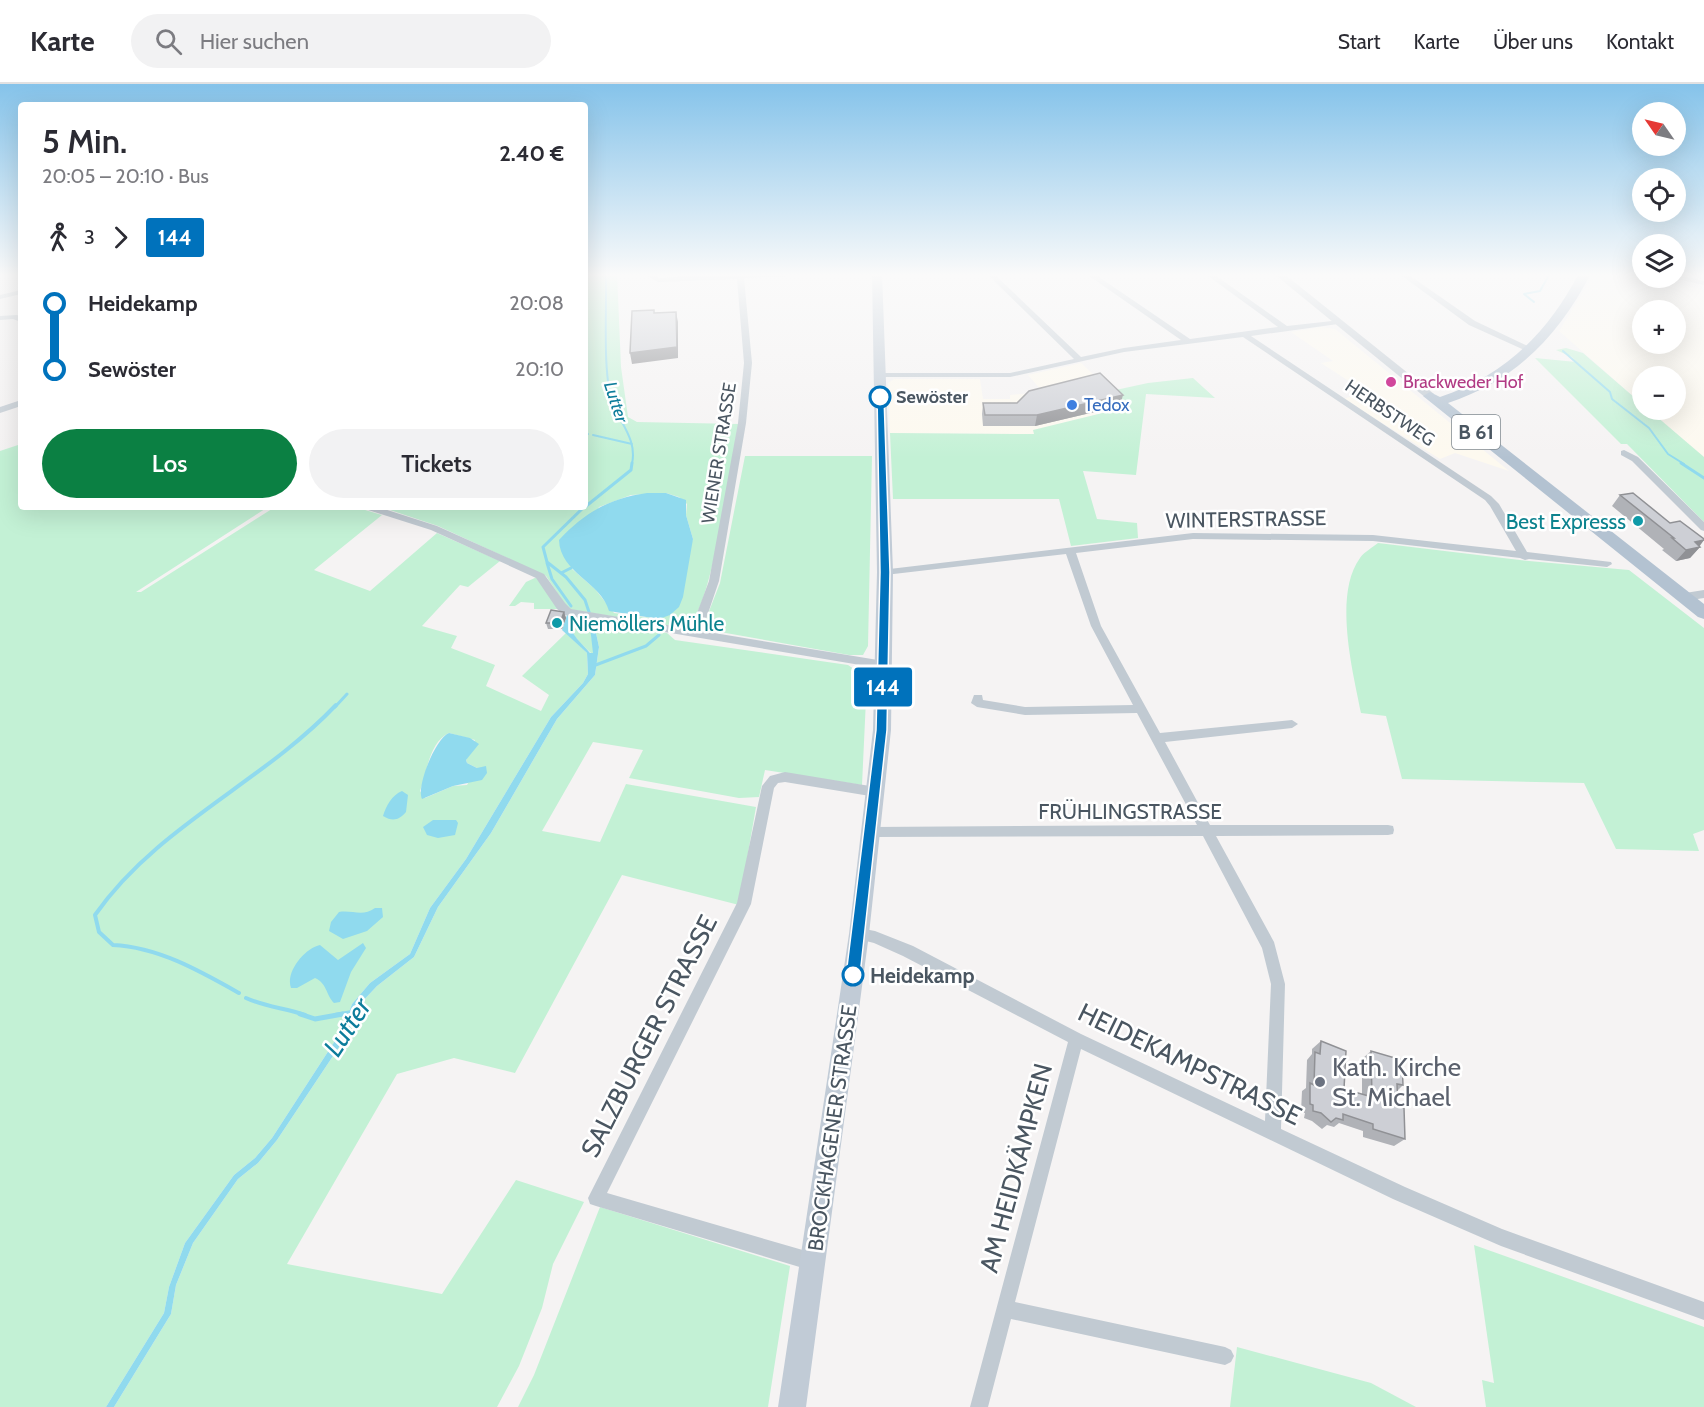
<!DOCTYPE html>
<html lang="de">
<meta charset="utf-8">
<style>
:root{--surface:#fff;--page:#f2f2f3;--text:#2b2b33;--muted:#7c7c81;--line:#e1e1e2;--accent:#0b8043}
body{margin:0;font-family:Cabin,sans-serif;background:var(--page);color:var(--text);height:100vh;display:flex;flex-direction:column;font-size:22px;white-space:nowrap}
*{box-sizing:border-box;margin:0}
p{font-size:20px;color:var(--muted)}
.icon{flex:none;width:33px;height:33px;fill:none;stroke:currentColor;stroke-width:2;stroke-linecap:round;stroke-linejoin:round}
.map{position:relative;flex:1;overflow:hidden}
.sheet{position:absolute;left:18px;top:18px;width:570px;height:408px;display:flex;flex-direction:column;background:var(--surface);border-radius:6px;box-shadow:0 6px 24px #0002}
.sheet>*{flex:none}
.badge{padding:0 12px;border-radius:4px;font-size:21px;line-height:39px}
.needle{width:39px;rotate:304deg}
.buttons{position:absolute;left:1632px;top:18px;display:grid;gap:12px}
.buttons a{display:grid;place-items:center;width:54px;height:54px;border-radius:50%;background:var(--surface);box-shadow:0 6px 24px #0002;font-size:30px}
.map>.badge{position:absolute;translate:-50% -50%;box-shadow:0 0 0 3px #fff}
.legs{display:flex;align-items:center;gap:9px;height:66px;padding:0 24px;font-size:20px}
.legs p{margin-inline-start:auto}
.headline{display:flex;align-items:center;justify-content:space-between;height:102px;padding:0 24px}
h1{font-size:33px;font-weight:600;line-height:45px}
.button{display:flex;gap:12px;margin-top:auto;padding:12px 24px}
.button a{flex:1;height:69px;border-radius:36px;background:var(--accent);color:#fff;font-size:24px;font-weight:600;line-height:69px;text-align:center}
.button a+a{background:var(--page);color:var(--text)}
ul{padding:0 24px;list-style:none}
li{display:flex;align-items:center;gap:21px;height:66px;font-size:22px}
li i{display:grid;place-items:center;width:9px;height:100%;margin:0 8px;background:currentColor}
li i::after{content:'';width:15px;height:15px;margin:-8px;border:4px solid;border-radius:50%;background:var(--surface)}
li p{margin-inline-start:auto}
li:first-child i{background:linear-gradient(#0000 50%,currentColor 0)}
li:last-child i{background:linear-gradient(currentColor 50%,#0000 0)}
header{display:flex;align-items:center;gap:36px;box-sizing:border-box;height:84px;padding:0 30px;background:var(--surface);border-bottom:2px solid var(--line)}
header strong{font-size:28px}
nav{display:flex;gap:33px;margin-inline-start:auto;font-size:21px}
.search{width:420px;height:54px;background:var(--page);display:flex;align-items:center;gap:15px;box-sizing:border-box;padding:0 21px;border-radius:33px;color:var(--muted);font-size:22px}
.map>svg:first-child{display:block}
</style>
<header>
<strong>Karte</strong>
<div class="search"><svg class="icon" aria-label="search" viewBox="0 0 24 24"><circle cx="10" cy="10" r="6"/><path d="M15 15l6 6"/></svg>Hier suchen</div>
<nav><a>Start</a><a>Karte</a><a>Über uns</a><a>Kontakt</a></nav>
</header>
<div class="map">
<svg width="1704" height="1323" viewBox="0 0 1704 1323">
<rect width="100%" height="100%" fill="#f5f3f3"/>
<!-- commercial -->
<path fill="#fdf9ef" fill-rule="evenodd" d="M 1595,189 L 1637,189 L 1642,191 L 1642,194 L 1654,194 L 1701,205 L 1704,209 L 1704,373 L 1649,326 L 1676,326 L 1676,292 L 1642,292 L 1642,320 L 1559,247 ZM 1642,226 L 1676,226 L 1676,260 L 1642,260 Z
M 1321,243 L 1335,245 L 1509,387 L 1455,369 L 1440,375 L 1344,315 L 1352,312 L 1352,303 L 1355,301 L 1321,279 L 1333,277 L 1291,248 Z
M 1081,279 L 1128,323 L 1034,346 L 1034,350 L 890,349 L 888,299 L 894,295 L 980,295 L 983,315 L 1010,315 L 1010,311 L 1043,308 L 1028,291 Z"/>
<!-- green -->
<path fill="#c3f1d5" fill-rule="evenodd" d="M 585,189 L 617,189 L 621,283 L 628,333 L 637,338 L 739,340 C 732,375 712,517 692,536 C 688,540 682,541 676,543 L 568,525 L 546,492 L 438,442 L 381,423 L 585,423 ZM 666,409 L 679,413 L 687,420 L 686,431 L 693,455 L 659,535 L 614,529 L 595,505 L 571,484 L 599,423 L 631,411 Z
M 1566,264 L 1583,269 L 1642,320 L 1642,326 L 1649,326 L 1704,373 L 1704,438 L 1627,360 L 1621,360 L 1535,274 L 1576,278 L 1572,273 L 1556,266 Z
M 1193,294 L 1215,314 L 1146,310 L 1136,391 L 1083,387 L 1097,435 L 1137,439 L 1138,454 L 1071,462 L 1059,415 L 893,415 L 890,349 L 1034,350 L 1033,346 L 1127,323 L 1111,307 L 1148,299 Z
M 21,360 L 21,423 L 268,423 L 136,508 L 141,508 L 275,423 L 355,423 L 382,431 L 314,486 L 370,507 L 437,449 L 500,477 L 468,503 L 460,501 L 422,542 L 457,552 L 451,564 L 495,581 L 486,602 L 541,627 L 549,611 L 522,592 L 566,549 L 587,569 L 588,590 L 583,599 L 551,633 L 466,775 L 430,824 L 410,870 L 370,899 L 352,920 L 342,946 L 272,1054 L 255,1074 L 234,1091 L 185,1159 L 169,1203 L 164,1229 L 106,1323 L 0,1323 L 0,367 ZM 449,649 L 475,656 L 466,676 L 467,679 L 477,684 L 467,701 L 453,702 L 425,714 L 420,707 C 427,689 429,658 449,649 Z
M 745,372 L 872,372 L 868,562 L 863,571 L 849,571 L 709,546 L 706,535 L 720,499 Z
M 1378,459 L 1529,477 L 1629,486 L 1704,544 L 1704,746 L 1693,750 L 1699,767 L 1616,765 L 1584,699 L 1402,695 L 1386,632 L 1361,629 C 1353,588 1333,511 1360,474 C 1364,468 1372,464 1378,459 Z
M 537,493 L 558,525 L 534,525 L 534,519 L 521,518 L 515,522 L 509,522 L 526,498 Z
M 572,531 L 589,534 L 594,569 L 591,569 C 580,558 565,548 572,531 Z
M 593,535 L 667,549 L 675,556 L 848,581 L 867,594 L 862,701 L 765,686 L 759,713 L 739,714 L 629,694 L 643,666 L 593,658 L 542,747 L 600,758 L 626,700 L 756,723 L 739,821 L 622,791 L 515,989 L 454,974 L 397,990 L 287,1180 L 442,1210 L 516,1096 L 584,1118 L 553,1180 L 542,1224 L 519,1282 L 497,1323 L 114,1323 L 171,1230 L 176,1201 L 193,1159 L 238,1095 L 258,1079 L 277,1056 L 347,951 L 361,919 L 377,902 L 414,873 L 438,823 L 491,749 L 557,635 L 595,591 L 599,563 Z
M 600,1123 L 790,1182 L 768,1323 L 518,1323 L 534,1291 Z
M 1474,1161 L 1704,1243 L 1704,1323 L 1486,1323 L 1482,1296 L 1494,1299 Z
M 1237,1263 L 1371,1299 L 1416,1323 L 1230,1323 Z"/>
<!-- water -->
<path fill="#90daee" d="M 647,409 L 666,409 L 686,416 L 686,431 L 693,455 L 683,513 L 679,523 L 670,531 L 659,535 L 609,527 C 601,498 560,489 559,456 C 584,429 610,414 647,409 Z
M 567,531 L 572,531 C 565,547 580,557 590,569 L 593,569 L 589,534 L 593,535 L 599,563 L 595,591 L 557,635 L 491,749 L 438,823 L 414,873 L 377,902 L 361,919 L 347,951 L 277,1056 L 258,1079 L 238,1095 L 193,1159 L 176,1201 L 171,1230 L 114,1323 L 106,1323 L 164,1229 L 169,1203 L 185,1159 L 234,1091 L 255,1074 L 272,1054 L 342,946 L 352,920 L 370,899 L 410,870 L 430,824 L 466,775 L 551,633 L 583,599 L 588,590 L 587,569 L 562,546 Z
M 449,649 L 470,654 L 479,660 L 466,676 L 467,679 L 477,684 L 486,682 L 487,689 L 482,696 L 453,702 L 422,715 C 416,703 435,655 449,649 Z
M 402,707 L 408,711 L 406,728 C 399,736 393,738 383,732 C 386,722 392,711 402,707 Z
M 433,736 L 456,736 L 458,739 L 455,751 L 438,754 L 427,751 L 423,743 Z
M 375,824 L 382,824 L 383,833 L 367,847 L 343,855 L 329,847 L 331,838 L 339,828 C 353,826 363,833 375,824 Z
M 363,859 L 366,864 L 351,888 L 340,918 L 334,919 C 326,911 327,899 315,894 L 297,904 L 291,904 C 285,888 305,864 320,861 L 338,876 Z"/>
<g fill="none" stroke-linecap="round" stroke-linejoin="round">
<!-- stream-far3 -->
<path stroke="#90daee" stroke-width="2" d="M 606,189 C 607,222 602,292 613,320 C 622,342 637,356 632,380
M 1534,218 L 1524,210 L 1540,207 L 1550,189
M 1563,267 L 1610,308 L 1612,315 L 1649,344 L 1668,370 L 1684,380
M 585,350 L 588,350
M 593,351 L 632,360"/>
<!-- stream-far2 -->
<path stroke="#90daee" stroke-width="3" d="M 1681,379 L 1704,394
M 584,423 L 543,463 L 547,478 L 566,493 L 585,516 L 589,528
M 585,423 L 631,386 L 632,379
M 547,479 L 552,495 L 571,522
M 561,489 L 571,484
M 593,582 L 646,562 L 659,551
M 335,623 L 347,610"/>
<!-- stream-far1 -->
<path stroke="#90daee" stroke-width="4" d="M 239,909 C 200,887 158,863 113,861 L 99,848 L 95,831 C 157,742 262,699 336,621
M 246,914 C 265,923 285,924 305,931
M 335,931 L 352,928"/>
<!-- stream -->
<path stroke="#90daee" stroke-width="5" d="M 300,930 L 315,935 L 343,930"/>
<!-- minor -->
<path fill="#c1cad2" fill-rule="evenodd" d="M 642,189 L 651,189 L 659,194 L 736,189 L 816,189 L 813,191 L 744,194 L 752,279 L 746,339 L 719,497 L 702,547 L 884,577 L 888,578 L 890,581 L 888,584 L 884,585 L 564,531 L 557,525 L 536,494 L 431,446 L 365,425 L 363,423 L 378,423 L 437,442 L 544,490 L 565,519 L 571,525 L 691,545 L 709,497 L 738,339 L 744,279 L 737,195 L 658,198 Z
M 986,189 L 993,189 L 1081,273 L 1124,264 L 1181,256 L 1085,189 L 1093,189 L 1190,255 L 1278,243 L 1204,189 L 1212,189 L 1287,242 L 1341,236 L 1341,240 L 1338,240 L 1251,252 L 1491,412 L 1499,420 L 1527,468 L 1611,478 L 1612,480 L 1607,483 L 1529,475 L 1525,476 L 1520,474 L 1373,457 L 1193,455 L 1076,469 L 1101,542 L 1160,649 L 1292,636 L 1298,640 L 1292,644 L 1165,658 L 1210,741 L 1388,741 L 1393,742 L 1394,746 L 1393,750 L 1388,751 L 1216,752 L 1274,858 L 1285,900 L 1281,1045 L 1405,1103 L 1502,1145 L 1704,1218 L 1704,1236 L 1501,1162 L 1393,1115 L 1081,965 L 1015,1218 L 1225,1263 L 1231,1266 L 1234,1272 L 1231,1278 L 1225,1281 L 1011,1235 L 988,1323 L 970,1323 L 1068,958 L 903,872 L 874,859 L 854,854 L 852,850 L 854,846 L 859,844 L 875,847 L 913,862 L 1081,950 L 1265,1037 L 1271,900 L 1262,864 L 1203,752 L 872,753 L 867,752 L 866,748 L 867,744 L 872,743 L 1197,741 L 1137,629 L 1025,631 L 977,623 L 971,619 L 974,611 L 982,611 L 983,616 L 1025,623 L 1133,621 L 1091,542 L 1066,470 L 885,491 L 881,490 L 881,486 L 1193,449 L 1373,451 L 1516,467 L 1490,422 L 1485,416 L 1243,253 L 1124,268 L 1010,293 L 877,293 L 877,289 L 1010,289 L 1074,275 Z
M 1398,189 L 1406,189 L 1475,237 L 1536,266 L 1529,268 L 1469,241 Z
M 1676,190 L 1704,197 L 1704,201 L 1673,194 L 1676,194 Z
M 21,206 L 21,210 L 0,215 L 0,211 Z
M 17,231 L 21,233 L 21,238 L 13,235 L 0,236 L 0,232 Z
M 21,316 L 21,322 L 0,329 L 0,323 Z
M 1624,366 L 1638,373 L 1704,438 L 1704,447 L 1701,446 L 1632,377 L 1621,371 L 1621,367 Z
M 1704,506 L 1704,514 L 1685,517 L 1680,513 L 1685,509 Z
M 785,688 L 876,703 L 880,704 L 882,708 L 880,712 L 876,713 L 785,698 L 778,699 L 774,704 L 751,820 L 607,1109 L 813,1169 L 819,1172 L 822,1178 L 819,1184 L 813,1187 L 596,1122 L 590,1120 L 588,1114 L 737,819 L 762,702 L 770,692 Z"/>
<!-- tertiary -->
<path fill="#c1cad2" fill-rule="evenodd" d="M 1273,189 L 1283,189 L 1434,310 L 1434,314 L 1426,314 Z"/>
<!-- secondary -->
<path fill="#c1cbd6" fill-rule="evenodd" d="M 872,189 L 882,189 L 893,488 L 891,646 L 869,850 L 806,1323 L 778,1323 L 849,850 L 873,646 L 877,488 Z"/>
<!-- primary -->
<path fill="#b3c2d1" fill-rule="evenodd" d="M 1579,189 L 1591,189 C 1559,252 1515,297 1448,319 L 1704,520 L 1704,535 L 1698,533 L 1423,312 L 1430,308 L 1440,313 C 1504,292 1548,249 1579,189 Z"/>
</g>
<!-- wall -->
<path fill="#b0b2b7" d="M 983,319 L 1120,322 L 1035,342 L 983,342 L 982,330 Z
M 1620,411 L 1670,439 L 1700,463 L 1690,474 L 1676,477 L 1662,466 L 1664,465 L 1612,422 Z
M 564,528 L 566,534 L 562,545 L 548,545 L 546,539 Z
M 1321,957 L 1344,1005 L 1362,1010 L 1362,975 L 1371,967 L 1403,1001 L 1398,1006 L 1398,1022 L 1405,1055 L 1394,1062 L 1363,1053 L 1363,1047 L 1339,1039 L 1334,1043 L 1327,1041 L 1322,1045 L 1312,1037 L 1304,1034 L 1305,1029 L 1301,1028 L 1302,1007 L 1306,1004 L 1307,976 L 1312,970 L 1312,965 Z"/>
<!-- shaded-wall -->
<path fill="#909195" d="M 676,228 L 678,238 L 678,274 L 632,280 L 630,269 Z
M 1123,311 L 1120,322 L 1035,342 L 1037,331 Z
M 1704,456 L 1699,463 L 1700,463 L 1690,474 L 1676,477 L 1686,466 L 1695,458 Z
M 564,528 L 566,534 L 562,545 L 560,539 Z"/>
<!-- building -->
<path fill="#cdcfd5" stroke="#909195" stroke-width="1.5" d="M 654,226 L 654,229 L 676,228 L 677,263 L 630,269 L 632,227 Z
M 1100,289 L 1123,311 L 1037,331 L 985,331 L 983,319 L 1017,319 L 1029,307 Z
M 1633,409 L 1670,439 L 1680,437 L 1704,455 L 1704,456 L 1695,458 L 1700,463 L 1686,466 L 1672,454 L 1674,454 L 1620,411 Z
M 551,526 L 564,528 L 560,539 L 546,539 Z
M 1321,957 L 1346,967 L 1344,1005 L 1372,1013 L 1371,967 L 1402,976 L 1403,1001 L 1397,1000 L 1398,1022 L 1404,1024 L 1405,1055 L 1373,1045 L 1373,1040 L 1343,1030 L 1343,1036 L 1336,1034 L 1331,1038 L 1321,1029 L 1313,1027 L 1313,1021 L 1310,1020 L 1310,999 L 1314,1001 L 1315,968 L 1320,970 Z"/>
<!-- sky -->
<linearGradient id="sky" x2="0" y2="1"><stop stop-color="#85c3ea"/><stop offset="0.51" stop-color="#fafafa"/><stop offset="1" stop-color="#fafafa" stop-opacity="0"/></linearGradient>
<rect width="1704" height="374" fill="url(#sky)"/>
<!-- line-1 -->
<path fill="#0072bc" stroke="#fff" stroke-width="1.5" d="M 877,311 L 884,313 L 890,488 L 887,646 L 860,891 L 853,898 L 846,891 L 876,646 L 880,488 Z"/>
<!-- markers -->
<circle fill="#d1479c" stroke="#fff" stroke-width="2" cx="1391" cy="298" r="6"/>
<g fill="#fff" stroke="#0072bc" stroke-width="3">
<circle cx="880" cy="313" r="10"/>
<circle cx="853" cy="891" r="10"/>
</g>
<circle fill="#3f7fe0" stroke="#fff" stroke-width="2" cx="1072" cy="321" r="6"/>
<g fill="#0f9aa8" stroke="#fff" stroke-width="2">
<circle cx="1638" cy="437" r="6"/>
<circle cx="557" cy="539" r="6"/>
</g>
<circle fill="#6b7280" stroke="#fff" stroke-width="2" cx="1320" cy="998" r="6"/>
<g text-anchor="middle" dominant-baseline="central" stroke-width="5" stroke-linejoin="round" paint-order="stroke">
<!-- far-hotel labels -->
<g font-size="18" fill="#b23c85" stroke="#fff" text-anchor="start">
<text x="1403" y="298">Brackweder Hof</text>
</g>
<!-- far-stop labels -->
<g font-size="18" font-weight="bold" fill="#4a5661" stroke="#fff" text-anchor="start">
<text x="896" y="313">Sewöster</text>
</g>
<!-- far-water labels -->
<g font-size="18" font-style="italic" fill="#0c7c9b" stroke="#fff">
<text transform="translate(616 318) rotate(72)">Lutter</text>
</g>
<!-- far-shop labels -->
<g font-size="18" fill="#366cbe" stroke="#fff" text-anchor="start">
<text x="1084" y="321">Tedox</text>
</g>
<!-- far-street labels -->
<g font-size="18" fill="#4a5661" stroke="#fff">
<text transform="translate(1390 329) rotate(34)">HERBSTWEG</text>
<text transform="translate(719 369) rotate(-81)">WIENER STRASSE</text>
</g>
<!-- shield labels -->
<rect fill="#fff" stroke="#808990" stroke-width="1.5" x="1452" y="331" width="48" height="34" rx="4.5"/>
<g font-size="20" font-weight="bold" fill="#4a5661">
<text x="1476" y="348">B 61</text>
</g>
<!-- street labels -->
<g font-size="21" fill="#4a5661" stroke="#fff">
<text transform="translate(1246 435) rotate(-1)">WINTERSTRASSE</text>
<text x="1130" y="727">FRÜHLINGSTRASSE</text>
<text transform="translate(832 1044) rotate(-82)">BROCKHAGENER STRASSE</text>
</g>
<!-- culture labels -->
<g font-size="21" fill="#0d838f" stroke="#fff" text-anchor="end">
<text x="1626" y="437">Best Expresss</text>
<text x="569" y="539" text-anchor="start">Niemöllers Mühle</text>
</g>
<!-- stop labels -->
<g font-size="21" font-weight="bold" fill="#4a5661" stroke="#fff" text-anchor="start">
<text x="870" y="891">Heidekamp</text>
</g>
<!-- near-street labels -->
<g font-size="26" fill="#4a5661" stroke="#fff">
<text transform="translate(649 952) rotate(-63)">SALZBURGER STRASSE</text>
<text transform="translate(1190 980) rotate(26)">HEIDEKAMPSTRASSE</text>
<text transform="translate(1016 1084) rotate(-75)">AM HEIDKÄMPKEN</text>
</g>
<!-- near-worship labels -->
<g font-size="26" fill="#5b616d" stroke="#fff" text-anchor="start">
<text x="1332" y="983">Kath. Kirche<tspan x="1332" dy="30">St. Michael</tspan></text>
</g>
<!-- near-water labels -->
<g font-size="27" font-style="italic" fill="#0c7c9b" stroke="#fff">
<text transform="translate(347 943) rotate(-57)">Lutter</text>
</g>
</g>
</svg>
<div class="buttons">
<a><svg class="needle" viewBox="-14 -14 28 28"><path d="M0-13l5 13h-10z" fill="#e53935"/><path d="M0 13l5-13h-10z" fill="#7c7c81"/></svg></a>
<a><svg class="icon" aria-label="locate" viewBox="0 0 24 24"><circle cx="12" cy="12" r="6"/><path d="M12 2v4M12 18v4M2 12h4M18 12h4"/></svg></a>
<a><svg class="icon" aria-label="layers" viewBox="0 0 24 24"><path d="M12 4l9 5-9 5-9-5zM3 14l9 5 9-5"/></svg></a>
<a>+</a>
<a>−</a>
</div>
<b class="badge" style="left:883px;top:603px;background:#0072bc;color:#fff">144</b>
<section class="sheet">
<div class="headline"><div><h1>5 Min.</h1><p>20:05 – 20:10 · Bus</p></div><b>2.40 €</b></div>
<div class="legs"><svg class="icon" aria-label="walk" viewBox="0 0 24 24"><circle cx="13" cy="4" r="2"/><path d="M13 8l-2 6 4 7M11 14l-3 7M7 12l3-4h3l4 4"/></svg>3<svg class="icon" aria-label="forward" viewBox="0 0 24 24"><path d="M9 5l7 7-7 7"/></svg><b class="badge" style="background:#0072bc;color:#fff">144</b></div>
<ul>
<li><i style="color:#0072bc"></i><b>Heidekamp</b><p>20:08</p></li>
<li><i style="color:#0072bc"></i><b>Sewöster</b><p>20:10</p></li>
</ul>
<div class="button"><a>Los</a><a>Tickets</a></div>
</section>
</div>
